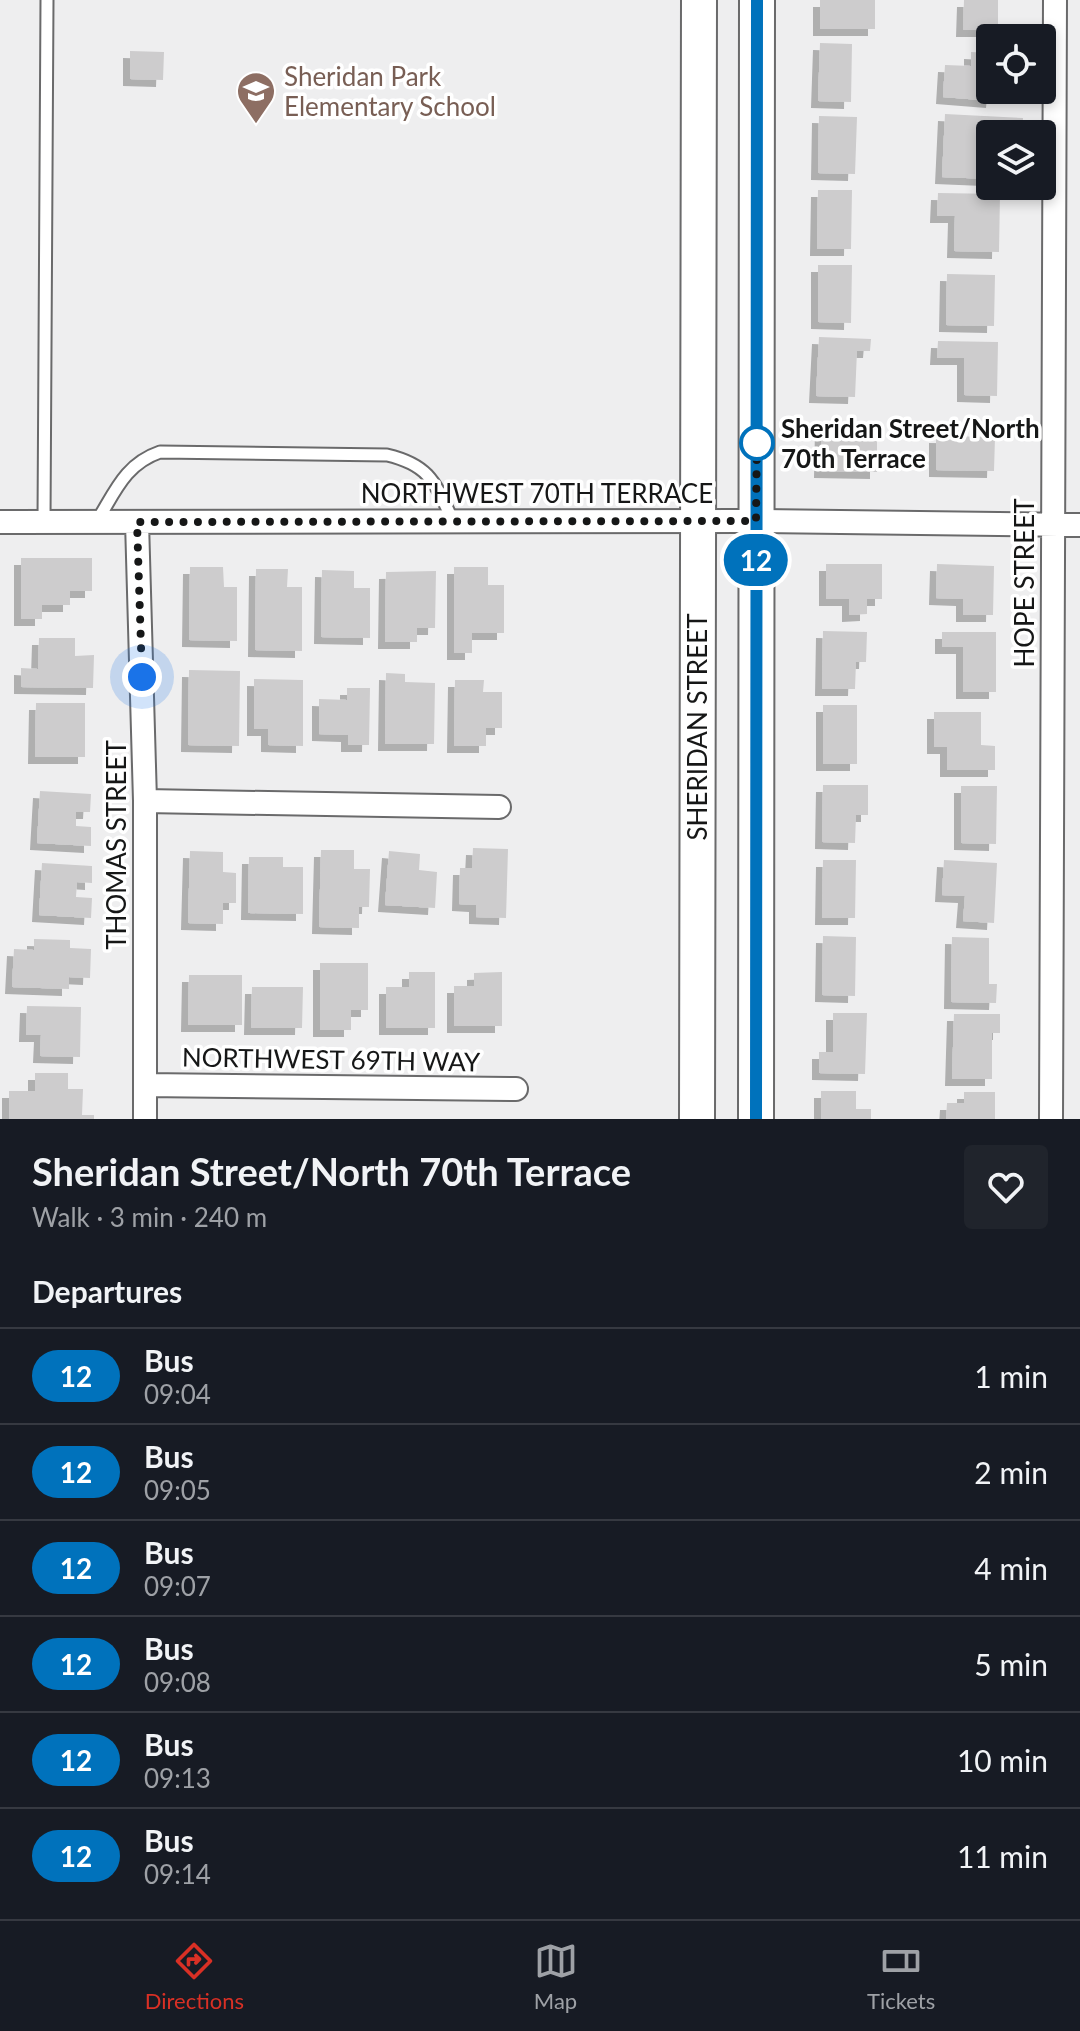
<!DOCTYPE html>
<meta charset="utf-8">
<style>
:root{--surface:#171b24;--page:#20242c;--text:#f1f3f6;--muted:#9ea1a6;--line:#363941;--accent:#d93025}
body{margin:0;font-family:Lato,sans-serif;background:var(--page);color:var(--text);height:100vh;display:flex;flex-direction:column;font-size:30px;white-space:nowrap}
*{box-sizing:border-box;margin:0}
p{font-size:26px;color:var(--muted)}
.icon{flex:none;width:44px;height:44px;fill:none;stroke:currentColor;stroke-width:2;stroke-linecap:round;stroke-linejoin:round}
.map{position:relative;height:1119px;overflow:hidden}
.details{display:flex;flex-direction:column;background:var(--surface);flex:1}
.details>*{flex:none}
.badge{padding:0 16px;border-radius:26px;font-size:28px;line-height:52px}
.buttons{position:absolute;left:976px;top:24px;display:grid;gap:16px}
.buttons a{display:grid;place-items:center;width:80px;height:80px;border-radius:8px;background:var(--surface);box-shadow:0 4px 12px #0003;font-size:40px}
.you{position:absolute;width:40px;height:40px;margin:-20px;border:6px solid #fff;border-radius:50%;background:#1a73e8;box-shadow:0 0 0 12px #1a73e833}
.map>.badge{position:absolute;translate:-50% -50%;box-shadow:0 0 0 4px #fff}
h2{padding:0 32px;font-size:30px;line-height:72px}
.round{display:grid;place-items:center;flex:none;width:84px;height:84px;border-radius:8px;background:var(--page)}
.overview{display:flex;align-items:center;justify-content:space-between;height:136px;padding:0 32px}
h1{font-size:38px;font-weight:700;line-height:60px}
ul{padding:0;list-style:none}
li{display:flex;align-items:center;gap:24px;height:96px;padding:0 32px;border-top:2px solid var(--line)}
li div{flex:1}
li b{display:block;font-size:30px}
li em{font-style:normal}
li .badge{min-width:88px;font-weight:700;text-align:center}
.menu{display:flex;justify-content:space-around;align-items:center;height:112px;border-top:2px solid var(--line);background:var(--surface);font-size:22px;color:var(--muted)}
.menu a{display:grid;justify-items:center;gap:4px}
.menu .current{color:var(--accent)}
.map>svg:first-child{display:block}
</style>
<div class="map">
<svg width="1080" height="1119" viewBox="0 0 1080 1119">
<defs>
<filter id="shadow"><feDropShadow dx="-7" dy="7" stdDeviation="0" flood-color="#0004"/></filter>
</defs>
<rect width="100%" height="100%" fill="#eeeeef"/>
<!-- building -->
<path fill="#cdcccd" filter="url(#shadow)" d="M 820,0 L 875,0 L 875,29 L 820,29 Z
M 964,0 L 998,0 L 998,30 L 963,30 Z
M 820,43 L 852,44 L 851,102 L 818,101 Z
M 130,51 L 164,52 L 163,80 L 130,79 Z
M 971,52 L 990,53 L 990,90 L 994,90 L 993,101 L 943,97 L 945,65 L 971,66 Z
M 945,114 L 1023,118 L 1022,134 L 990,134 L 990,179 L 942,177 Z
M 819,116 L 857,117 L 855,174 L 818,173 Z
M 818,190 L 852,190 L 851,249 L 817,249 Z
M 938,193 L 1000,194 L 999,252 L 954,251 L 955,216 L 937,216 Z
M 818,265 L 852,265 L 851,323 L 818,322 Z
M 947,274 L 995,275 L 994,326 L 946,325 Z
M 819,337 L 871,339 L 870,351 L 857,351 L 855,397 L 816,396 Z
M 938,341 L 998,342 L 997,396 L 964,395 L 964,358 L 937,358 Z
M 822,423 L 877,424 L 877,472 L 821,471 Z
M 936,436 L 995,437 L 994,471 L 936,470 Z
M 21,558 L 92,558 L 92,591 L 70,591 L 70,605 L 42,605 L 42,619 L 21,619 Z
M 826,564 L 882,564 L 882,599 L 867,599 L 867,614 L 849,615 L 849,599 L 826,599 Z
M 937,564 L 994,566 L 993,615 L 963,615 L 963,599 L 936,598 Z
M 190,567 L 223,567 L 224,587 L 237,587 L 237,641 L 189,640 Z
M 454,567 L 488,567 L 488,585 L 504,585 L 504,633 L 472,633 L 472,653 L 454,653 Z
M 256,569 L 288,569 L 287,587 L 302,587 L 302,651 L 255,650 Z
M 322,570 L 354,571 L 354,588 L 370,588 L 370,638 L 321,637 Z
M 436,571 L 435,628 L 417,628 L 417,642 L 385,642 L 386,572 Z
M 823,631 L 867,632 L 866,662 L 856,662 L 855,689 L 822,689 Z
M 942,632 L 996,632 L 996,692 L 963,692 L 963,647 L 942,647 Z
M 39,638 L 75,638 L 75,656 L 94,655 L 93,688 L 21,687 L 21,668 L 38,669 Z
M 189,670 L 240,671 L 239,746 L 188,745 Z
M 386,673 L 405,674 L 405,682 L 435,683 L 434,744 L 385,744 Z
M 254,679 L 303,680 L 303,746 L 268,745 L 268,729 L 254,729 Z
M 455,680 L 484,680 L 483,692 L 502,692 L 502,728 L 486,728 L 486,746 L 454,746 Z
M 347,688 L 370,688 L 369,745 L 348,745 L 348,735 L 319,734 L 319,699 L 347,700 Z
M 36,703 L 85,703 L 85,757 L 35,757 Z
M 823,705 L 857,705 L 857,764 L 823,764 Z
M 934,712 L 981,712 L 981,745 L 995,746 L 995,770 L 947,770 L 947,747 L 934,747 Z
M 823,785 L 868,785 L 868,815 L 856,815 L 855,843 L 822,842 Z
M 961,786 L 997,786 L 996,844 L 961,843 Z
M 40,791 L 91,794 L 90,812 L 76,812 L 76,826 L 91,827 L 91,846 L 37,843 Z
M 473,848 L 508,849 L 506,918 L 476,917 L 476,905 L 459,904 L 460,868 L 472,868 Z
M 321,850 L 354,850 L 354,869 L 370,869 L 369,907 L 359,907 L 359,928 L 319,927 Z
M 190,851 L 223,852 L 223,872 L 236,873 L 236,903 L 223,903 L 223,924 L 188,923 Z
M 389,851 L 420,854 L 419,870 L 437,872 L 435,908 L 385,905 Z
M 249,857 L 283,857 L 283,867 L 303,867 L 303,914 L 248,913 Z
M 823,860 L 856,860 L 855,918 L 822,918 Z
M 944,860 L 997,863 L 994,923 L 963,921 L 965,896 L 942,895 Z
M 42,863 L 92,866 L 92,883 L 77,882 L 76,897 L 92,898 L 91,918 L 39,915 Z
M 823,936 L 856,937 L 855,996 L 822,995 Z
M 952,937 L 989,938 L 989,984 L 997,984 L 996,1003 L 951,1002 Z
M 34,939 L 70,940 L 70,948 L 91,949 L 90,978 L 69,977 L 69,989 L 12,987 L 14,949 L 34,950 Z
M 320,963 L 368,963 L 368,1010 L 351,1010 L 351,1030 L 320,1030 Z
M 409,972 L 435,972 L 435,1028 L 386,1028 L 386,987 L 409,987 Z
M 502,972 L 502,1026 L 454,1026 L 454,986 L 474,986 L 474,973 Z
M 189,975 L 242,975 L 242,1025 L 188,1025 Z
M 252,987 L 303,987 L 302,1028 L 251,1028 Z
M 27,1006 L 81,1007 L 80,1057 L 40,1056 L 41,1035 L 26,1035 Z
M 833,1013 L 867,1013 L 865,1074 L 819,1073 L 819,1052 L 833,1052 Z
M 954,1014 L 1000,1014 L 1000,1033 L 992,1033 L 992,1079 L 952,1079 Z
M 35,1073 L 68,1073 L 68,1089 L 83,1089 L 82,1115 L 94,1115 L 94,1119 L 9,1119 L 9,1091 L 35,1091 Z
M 821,1091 L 856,1091 L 856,1109 L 871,1109 L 871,1119 L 821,1119 Z
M 964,1092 L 995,1092 L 995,1119 L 946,1119 L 947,1103 L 964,1103 Z"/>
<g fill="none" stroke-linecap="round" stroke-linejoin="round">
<defs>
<path id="service" d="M 97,521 C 115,492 125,464 160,452 L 387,455 C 430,465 435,483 453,521
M 44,522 L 47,0"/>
<path id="minor" d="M 0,522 L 756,521 L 1080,525
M 137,522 L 145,801 L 145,1119
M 145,801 L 499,807
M 145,1085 L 516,1089
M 1051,1119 L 1055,0"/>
<path id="primary" d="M 697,1119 L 699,0
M 756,1119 L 757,0"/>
</defs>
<!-- service casing -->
<use href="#service" stroke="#6a6a6b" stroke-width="15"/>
<!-- minor casing -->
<use href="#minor" stroke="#6a6a6b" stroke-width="26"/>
<!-- primary casing -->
<use href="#primary" stroke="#6a6a6b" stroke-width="38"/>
<!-- service -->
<use href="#service" stroke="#fff" stroke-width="11"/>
<!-- minor -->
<use href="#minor" stroke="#fff" stroke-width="22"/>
<!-- primary -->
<use href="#primary" stroke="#fff" stroke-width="34"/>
</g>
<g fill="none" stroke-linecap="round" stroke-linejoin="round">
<defs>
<path id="line" d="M 756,1119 L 757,0"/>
</defs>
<!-- line casing -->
<use href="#line" stroke="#fff" stroke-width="18"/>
<!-- line -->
<use href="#line" stroke="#0072bc" stroke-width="12"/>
<!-- walk -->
<path stroke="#161717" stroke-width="8" stroke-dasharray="0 14.4" d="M 142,677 L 137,522 L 756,521 L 757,429 L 757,443"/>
</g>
<!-- icons -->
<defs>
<symbol id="school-pin" viewBox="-11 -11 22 30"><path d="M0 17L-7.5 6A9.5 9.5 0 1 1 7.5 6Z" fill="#8d6e63" stroke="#fff"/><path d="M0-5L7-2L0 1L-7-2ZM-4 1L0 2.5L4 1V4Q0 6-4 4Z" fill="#fff"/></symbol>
</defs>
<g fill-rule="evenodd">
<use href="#school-pin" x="234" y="69" width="44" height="60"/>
</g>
<!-- markers -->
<circle fill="#fff" stroke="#0072bc" stroke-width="4" cx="757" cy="443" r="16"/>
<g text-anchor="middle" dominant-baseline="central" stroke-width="7" stroke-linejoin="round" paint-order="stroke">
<!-- education labels -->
<g font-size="26" fill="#785e54" stroke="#fff" text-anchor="start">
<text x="284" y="76">Sheridan Park<tspan x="284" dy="30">Elementary School</tspan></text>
</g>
<!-- stop labels -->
<g font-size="26" font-weight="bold" fill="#161717" stroke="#fff" text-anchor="start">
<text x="781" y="428">Sheridan Street/North<tspan x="781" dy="30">70th Terrace</tspan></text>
</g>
<!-- street labels -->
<g font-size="26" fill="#161717" stroke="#fff">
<text x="537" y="493">NORTHWEST 70TH TERRACE</text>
<text transform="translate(1024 583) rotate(-90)">HOPE STREET</text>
<text transform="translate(697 727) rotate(-90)">SHERIDAN STREET</text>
<text transform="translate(116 845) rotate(-90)">THOMAS STREET</text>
<text transform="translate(331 1059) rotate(1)">NORTHWEST 69TH WAY</text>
</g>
</g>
</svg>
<div class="buttons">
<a><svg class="icon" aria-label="locate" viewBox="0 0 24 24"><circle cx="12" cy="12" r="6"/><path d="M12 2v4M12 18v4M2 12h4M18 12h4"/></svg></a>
<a><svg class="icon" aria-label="layers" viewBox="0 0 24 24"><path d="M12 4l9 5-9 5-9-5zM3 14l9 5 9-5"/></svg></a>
</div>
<div class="you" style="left:142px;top:677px"></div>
<b class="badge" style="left:756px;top:560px;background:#0072bc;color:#fff">12</b>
</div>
<section class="details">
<div class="overview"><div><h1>Sheridan Street/North 70th Terrace</h1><p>Walk · 3 min · 240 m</p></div><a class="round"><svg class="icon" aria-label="heart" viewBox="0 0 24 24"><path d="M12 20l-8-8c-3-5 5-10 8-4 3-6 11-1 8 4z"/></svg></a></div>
<h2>Departures</h2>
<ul>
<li><span class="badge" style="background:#0072bc;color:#fff">12</span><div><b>Bus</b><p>09:04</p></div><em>1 min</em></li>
<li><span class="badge" style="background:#0072bc;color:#fff">12</span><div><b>Bus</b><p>09:05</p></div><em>2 min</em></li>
<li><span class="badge" style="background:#0072bc;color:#fff">12</span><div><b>Bus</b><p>09:07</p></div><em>4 min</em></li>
<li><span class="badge" style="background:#0072bc;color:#fff">12</span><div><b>Bus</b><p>09:08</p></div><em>5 min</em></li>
<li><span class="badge" style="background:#0072bc;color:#fff">12</span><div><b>Bus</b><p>09:13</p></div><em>10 min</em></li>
<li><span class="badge" style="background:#0072bc;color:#fff">12</span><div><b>Bus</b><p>09:14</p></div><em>11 min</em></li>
</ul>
</section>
<nav class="menu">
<a class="current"><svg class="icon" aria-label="directions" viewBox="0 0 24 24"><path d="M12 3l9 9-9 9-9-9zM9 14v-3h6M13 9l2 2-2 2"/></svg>Directions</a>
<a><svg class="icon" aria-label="map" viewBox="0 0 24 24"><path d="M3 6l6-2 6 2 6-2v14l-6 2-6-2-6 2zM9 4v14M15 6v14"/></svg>Map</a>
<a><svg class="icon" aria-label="tickets" viewBox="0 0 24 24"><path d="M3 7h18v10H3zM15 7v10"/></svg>Tickets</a>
</nav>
